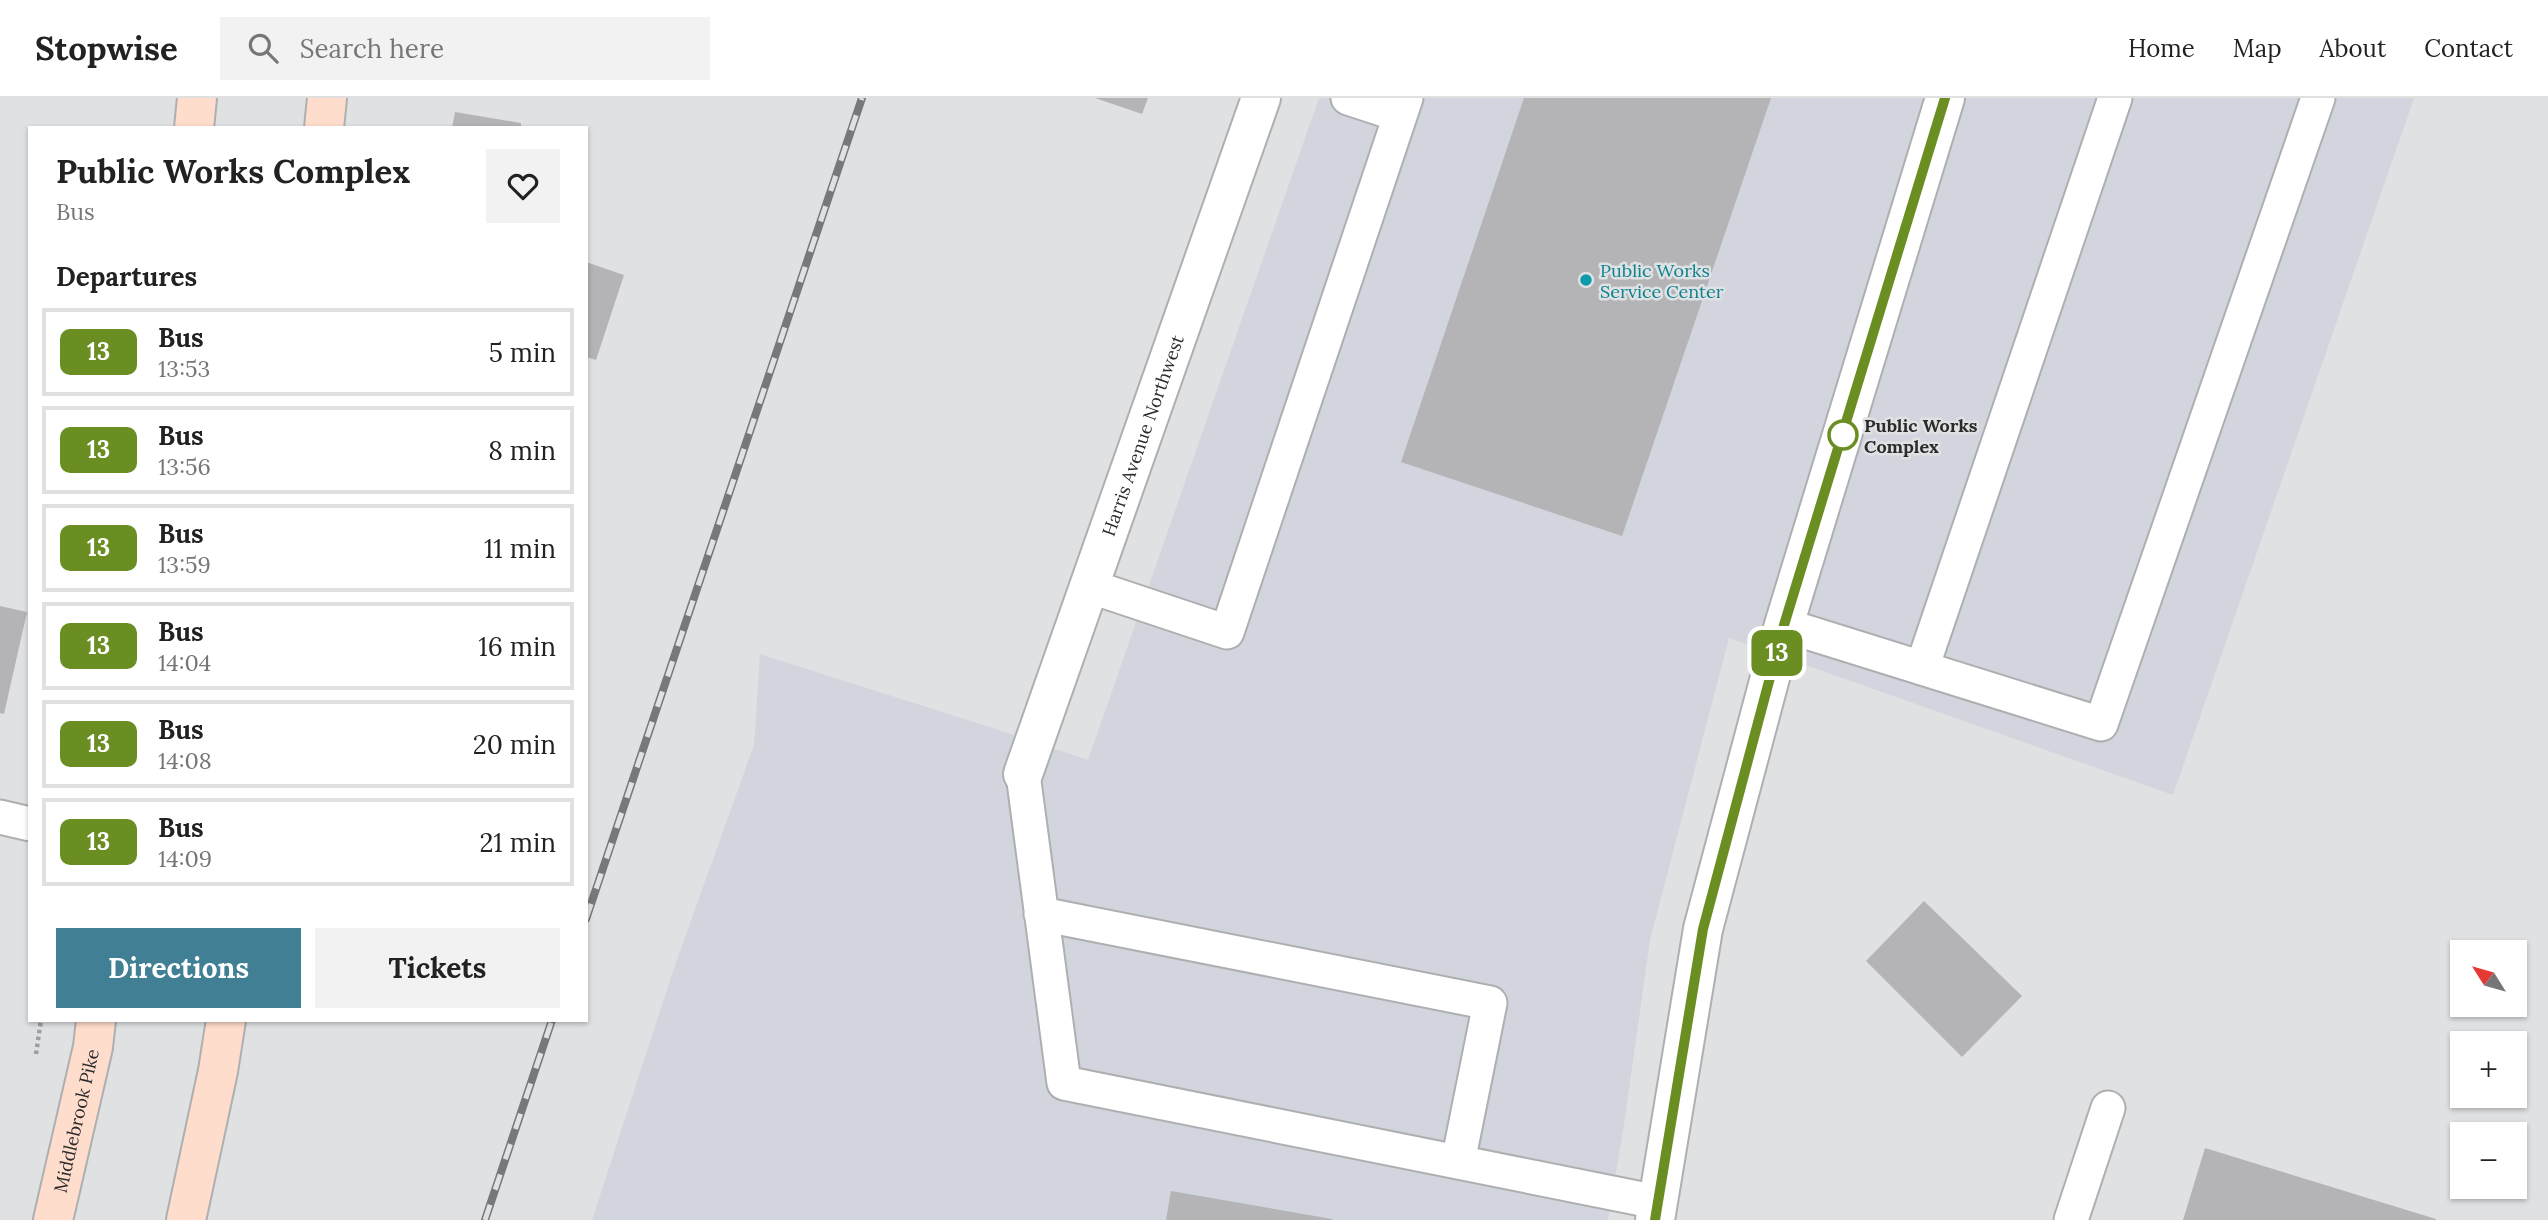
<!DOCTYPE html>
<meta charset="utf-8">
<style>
:root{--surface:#fff;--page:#f2f2f2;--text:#222;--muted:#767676;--line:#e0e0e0;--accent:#417f95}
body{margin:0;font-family:Lora,serif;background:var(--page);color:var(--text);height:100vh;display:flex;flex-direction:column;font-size:26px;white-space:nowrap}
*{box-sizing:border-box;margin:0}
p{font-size:23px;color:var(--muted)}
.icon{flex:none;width:38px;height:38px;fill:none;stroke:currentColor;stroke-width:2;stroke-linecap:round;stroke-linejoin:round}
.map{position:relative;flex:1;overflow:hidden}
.details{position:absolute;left:28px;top:28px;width:560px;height:896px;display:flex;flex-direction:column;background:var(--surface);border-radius:0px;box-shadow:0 2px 5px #0004}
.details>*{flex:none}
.badge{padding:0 14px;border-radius:10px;font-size:24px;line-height:46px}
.needle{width:46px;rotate:307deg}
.fabs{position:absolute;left:2450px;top:842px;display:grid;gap:14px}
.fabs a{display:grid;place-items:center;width:77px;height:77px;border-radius:0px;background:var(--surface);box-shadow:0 2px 5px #0004;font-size:35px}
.map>.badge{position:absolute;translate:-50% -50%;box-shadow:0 0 0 4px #fff}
h2{padding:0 28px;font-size:26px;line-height:63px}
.round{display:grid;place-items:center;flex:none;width:74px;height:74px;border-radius:0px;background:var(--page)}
.headline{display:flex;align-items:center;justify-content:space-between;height:119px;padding:0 28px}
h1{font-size:33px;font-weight:800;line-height:52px}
.button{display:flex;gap:14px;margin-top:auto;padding:14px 28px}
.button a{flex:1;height:80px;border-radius:0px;background:var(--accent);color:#fff;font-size:28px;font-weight:800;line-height:80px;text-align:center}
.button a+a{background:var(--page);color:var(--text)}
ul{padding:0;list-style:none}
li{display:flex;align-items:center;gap:21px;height:88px;margin:0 14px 10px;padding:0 14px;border:4px solid var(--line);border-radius:0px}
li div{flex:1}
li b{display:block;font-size:26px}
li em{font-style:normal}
li .badge{min-width:77px;font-weight:700;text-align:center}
header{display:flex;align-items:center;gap:42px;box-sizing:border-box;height:98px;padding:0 35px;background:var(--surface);border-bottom:2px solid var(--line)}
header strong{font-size:33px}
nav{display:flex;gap:38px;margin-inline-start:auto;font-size:24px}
.search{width:490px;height:63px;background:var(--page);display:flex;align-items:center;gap:18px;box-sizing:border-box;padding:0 24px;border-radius:0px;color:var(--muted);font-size:26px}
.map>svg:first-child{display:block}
</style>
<header>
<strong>Stopwise</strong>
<div class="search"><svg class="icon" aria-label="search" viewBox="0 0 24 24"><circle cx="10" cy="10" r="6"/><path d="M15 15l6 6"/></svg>Search here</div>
<nav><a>Home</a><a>Map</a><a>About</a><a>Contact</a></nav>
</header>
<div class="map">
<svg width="2548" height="1122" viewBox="0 0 2548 1122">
<rect width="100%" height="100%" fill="#e0e1e3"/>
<!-- built -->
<path fill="#d2d5de" d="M 1319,0 L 2414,0 L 2173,697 L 1729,540 L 1650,842 L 1624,1027 L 1608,1122 L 592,1122 L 674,870 L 754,647 L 760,556 L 999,632 L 1088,662 Z"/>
<!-- building -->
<path fill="#b4b4b6" d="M 1095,0 L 1148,0 L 1142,16 Z
M 1524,0 L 1771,0 L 1622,438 L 1401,364 Z
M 455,14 L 521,25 L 521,30 L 452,30 Z
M 586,164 L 624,177 L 596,262 L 586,259 Z
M 0,508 L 27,514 L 4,616 L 0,615 Z
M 1924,803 L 2022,898 L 1962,959 L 1866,863 Z
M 2205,1050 L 2436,1121 L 2436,1122 L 2183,1122 Z
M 1171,1093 L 1332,1121 L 1332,1122 L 1166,1122 Z"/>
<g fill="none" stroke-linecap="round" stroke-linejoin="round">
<defs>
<path id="lane" d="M 1348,0 L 1400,17
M 1089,488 L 1227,534 L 1406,0
M 1784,527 L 2101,626 L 2318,0
M 1922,570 L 2115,0
M 1023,676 L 1064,985 L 1657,1104
M 0,719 L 30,726
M 1041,816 L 1490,905 L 1458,1064
M 2071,1122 L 2108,1010"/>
<g id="street">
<path id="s1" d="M 1023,676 L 1261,0"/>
<path d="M 1655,1122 L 1703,831 L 1784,527 L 1945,0"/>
</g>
<g id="secondary">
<path d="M 194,30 L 197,0"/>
<path d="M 324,30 L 327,0"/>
<path id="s2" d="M 53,1122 L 93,949 L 96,922"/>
<path d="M 186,1122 L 218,973 L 226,922"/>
</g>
</defs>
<!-- lane casing -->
<use href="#lane" stroke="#aeafb0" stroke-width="37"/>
<!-- street casing -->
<use href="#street" stroke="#aeafb0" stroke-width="42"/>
<!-- secondary casing -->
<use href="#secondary" stroke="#aeafb0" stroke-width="42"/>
<!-- path -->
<path stroke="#9d9e9f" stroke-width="4.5" stroke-dasharray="3.5 3.5" stroke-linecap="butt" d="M 36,956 L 41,922"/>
<!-- lane -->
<use href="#lane" stroke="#fff" stroke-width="33"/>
<!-- street -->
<use href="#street" stroke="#fff" stroke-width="38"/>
<!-- secondary -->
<use href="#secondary" stroke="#fdc" stroke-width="38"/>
<defs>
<path id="rail" d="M 586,821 L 862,0
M 485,1122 L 552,922"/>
</defs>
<!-- rail casing -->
<use href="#rail" stroke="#777879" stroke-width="8"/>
<!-- rail -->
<use href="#rail" stroke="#e0e1e3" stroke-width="5" stroke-dasharray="16" stroke-linecap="butt"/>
</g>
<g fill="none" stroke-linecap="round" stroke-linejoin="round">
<defs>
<path id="line" d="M 1655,1122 L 1703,831 L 1784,527 L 1945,0"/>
</defs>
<!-- line casing -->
<use href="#line" stroke="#fff" stroke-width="16"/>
<!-- line -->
<use href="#line" stroke="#6b8e23" stroke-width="10"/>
</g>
<!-- markers -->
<circle fill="#0f9aa8" stroke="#e0e1e3" stroke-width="2.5" cx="1586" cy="182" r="7"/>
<circle fill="#fff" stroke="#6b8e23" stroke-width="3.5" cx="1843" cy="337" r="14"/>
<g text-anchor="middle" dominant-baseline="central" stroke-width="5" stroke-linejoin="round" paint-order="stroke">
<!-- culture labels -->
<g font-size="18" fill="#0d838f" stroke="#e0e1e3" text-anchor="start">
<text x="1600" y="172">Public Works<tspan x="1600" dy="21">Service Center</tspan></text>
</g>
<!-- stop labels -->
<g font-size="18" font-weight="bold" fill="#2b2b2c" stroke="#e0e1e3" text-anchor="start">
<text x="1864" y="327">Public Works<tspan x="1864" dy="21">Complex</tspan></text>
</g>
<!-- street labels -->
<g font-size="18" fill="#2b2b2c" stroke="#e0e1e3">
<text stroke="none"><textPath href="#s1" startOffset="359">Harris Avenue Northwest</textPath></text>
<text stroke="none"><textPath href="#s2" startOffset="102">Middlebrook Pike</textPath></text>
</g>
</g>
</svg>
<div class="fabs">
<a><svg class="needle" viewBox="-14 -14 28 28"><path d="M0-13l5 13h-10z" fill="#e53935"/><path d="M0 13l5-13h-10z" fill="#767676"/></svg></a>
<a>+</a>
<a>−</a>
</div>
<b class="badge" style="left:1777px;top:555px;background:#6b8e23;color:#fff">13</b>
<section class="details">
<div class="headline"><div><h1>Public Works Complex</h1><p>Bus</p></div><a class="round"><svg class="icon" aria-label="heart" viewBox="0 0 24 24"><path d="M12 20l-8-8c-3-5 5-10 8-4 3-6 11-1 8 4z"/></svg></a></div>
<h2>Departures</h2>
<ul>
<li><span class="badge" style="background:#6b8e23;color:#fff">13</span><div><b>Bus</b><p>13:53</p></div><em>5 min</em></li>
<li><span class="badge" style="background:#6b8e23;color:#fff">13</span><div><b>Bus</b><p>13:56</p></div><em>8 min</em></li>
<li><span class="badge" style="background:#6b8e23;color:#fff">13</span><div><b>Bus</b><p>13:59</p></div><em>11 min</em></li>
<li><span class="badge" style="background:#6b8e23;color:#fff">13</span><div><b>Bus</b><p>14:04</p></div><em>16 min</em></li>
<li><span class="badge" style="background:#6b8e23;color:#fff">13</span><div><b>Bus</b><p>14:08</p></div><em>20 min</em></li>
<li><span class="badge" style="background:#6b8e23;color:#fff">13</span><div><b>Bus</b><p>14:09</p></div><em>21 min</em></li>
</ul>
<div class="button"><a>Directions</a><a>Tickets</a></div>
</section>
</div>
